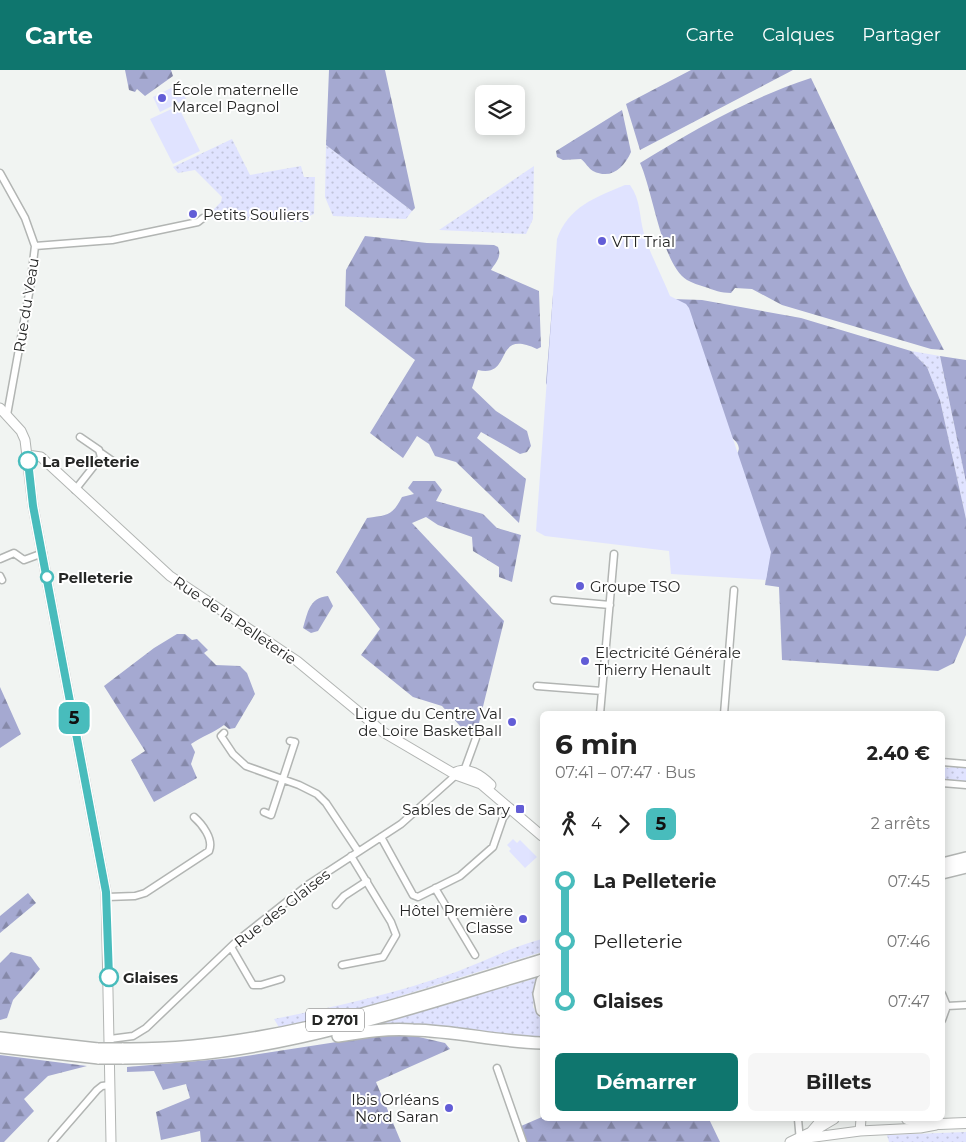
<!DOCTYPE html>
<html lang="fr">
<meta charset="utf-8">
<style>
:root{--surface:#fff;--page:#f6f6f6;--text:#222;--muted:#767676;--accent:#0f766e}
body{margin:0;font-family:Montserrat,sans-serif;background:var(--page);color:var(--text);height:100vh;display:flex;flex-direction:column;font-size:19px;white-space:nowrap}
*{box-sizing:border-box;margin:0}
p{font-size:16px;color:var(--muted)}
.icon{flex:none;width:28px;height:28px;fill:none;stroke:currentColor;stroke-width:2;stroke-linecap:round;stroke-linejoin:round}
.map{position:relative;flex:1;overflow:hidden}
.sheet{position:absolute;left:540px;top:641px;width:405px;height:410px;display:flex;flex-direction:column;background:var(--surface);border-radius:8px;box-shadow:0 2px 12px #0003}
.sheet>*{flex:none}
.badge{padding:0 10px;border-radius:8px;font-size:18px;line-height:32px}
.buttons{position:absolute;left:475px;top:15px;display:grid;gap:10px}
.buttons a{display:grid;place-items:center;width:50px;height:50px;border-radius:8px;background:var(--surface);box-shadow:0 2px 12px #0003;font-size:25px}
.map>.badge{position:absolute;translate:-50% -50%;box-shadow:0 0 0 2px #fff}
.legs{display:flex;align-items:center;gap:8px;height:55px;padding:0 15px;font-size:16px}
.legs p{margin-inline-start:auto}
.summary{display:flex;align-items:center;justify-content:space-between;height:85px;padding:0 15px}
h1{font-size:28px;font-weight:700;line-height:38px}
.action{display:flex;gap:10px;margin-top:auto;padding:10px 15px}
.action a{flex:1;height:58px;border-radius:8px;background:var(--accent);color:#fff;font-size:20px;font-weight:700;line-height:58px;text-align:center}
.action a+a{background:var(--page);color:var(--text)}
ul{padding:0 15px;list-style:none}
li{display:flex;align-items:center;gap:18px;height:60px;font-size:19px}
li i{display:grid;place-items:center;width:8px;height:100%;margin:0 6px;background:currentColor}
li i::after{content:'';width:12px;height:12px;margin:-6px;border:4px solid;border-radius:50%;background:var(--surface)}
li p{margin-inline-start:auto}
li:first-child i{background:linear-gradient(#0000 50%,currentColor 0)}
li:last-child i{background:linear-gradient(currentColor 50%,#0000 0)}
header{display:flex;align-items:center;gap:30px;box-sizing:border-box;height:70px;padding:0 25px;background:var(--accent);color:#fff}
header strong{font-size:24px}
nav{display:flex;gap:28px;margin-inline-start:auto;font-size:18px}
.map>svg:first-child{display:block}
</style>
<header>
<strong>Carte</strong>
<nav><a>Carte</a><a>Calques</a><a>Partager</a></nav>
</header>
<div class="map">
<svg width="966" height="1072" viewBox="0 0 966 1072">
<defs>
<pattern id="grass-dots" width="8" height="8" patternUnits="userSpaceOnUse" patternTransform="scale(1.25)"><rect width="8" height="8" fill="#e0e3ff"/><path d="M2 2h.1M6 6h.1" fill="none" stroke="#c0c3da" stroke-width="1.8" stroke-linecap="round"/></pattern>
<pattern id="forest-firs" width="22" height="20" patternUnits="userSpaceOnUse" patternTransform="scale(1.25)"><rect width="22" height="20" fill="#a5a9d1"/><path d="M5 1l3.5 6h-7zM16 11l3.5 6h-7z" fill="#8689a9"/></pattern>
</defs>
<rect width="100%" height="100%" fill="#f1f4f2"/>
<!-- grass -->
<path fill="url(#grass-dots)" d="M 232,69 L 250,105 L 301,96 L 304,107 L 315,107 L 314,144 L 307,147 L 303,152 L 212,149 L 209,144 L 221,132 L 222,127 L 195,100 L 178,103 L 173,97 Z
M 326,75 L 412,141 L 406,149 L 333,146 L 325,127 Z
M 534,96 L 533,149 L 526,164 L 439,160 Z
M 911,281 L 940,286 L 966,412 L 966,449 L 940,330 L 927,297 Z
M 951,696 L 966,697 L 966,714 L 943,712 L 942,697 L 950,698 Z
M 542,869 L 542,882 L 336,946 L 280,959 L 274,949 C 334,937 398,923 456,902 C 485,891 512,877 542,869 Z
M 537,908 L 533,937 L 542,951 L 542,970 L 368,956 Z
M 966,1062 L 966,1072 L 889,1072 L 887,1065 Z"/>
<!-- forest -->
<path fill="url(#forest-firs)" d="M 125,0 L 171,0 L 173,6 L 145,26 L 137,19 L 135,22 L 129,20 Z
M 329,0 L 385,0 L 415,138 L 412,141 L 326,75 Z
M 691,0 L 793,0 L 640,80 L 626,34 Z
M 811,8 L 910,216 L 944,280 L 931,279 L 782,235 L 752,219 L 735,218 L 731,223 C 721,223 714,220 705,217 C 699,215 692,213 687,210 C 662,195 653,121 640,93 C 695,59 750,28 811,8 Z
M 622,40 L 631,82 C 624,98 611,110 593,101 C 589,99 585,92 581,89 L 563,90 L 557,87 L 556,81 Z
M 365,166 L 427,173 L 494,175 L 498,177 C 502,187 496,192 491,200 L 539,221 L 541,277 L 537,279 C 492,258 514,308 478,300 L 472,318 L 496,341 L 527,361 L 531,376 L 527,382 L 520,384 L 481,362 L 477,368 L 526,409 L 519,453 L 456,392 L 435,386 L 429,374 L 417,366 L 403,388 L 370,363 L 415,290 L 345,236 L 346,200 Z
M 553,225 L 702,230 L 801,248 L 911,281 L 927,297 L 940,330 L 966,449 L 966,565 L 954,593 L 938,601 L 782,590 L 779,517 L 765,515 L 770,482 L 736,385 C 746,373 727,365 718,358 L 707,292 L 701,282 L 548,317 L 546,313 Z
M 940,286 L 966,290 L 966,412 Z
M 413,411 L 435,411 L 442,420 L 436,431 L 483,444 L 497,458 L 521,465 L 512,512 L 499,507 L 499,497 L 473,481 L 472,467 L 438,455 L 426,447 L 412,453 L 504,551 L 478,657 L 474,664 L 469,666 L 442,636 L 413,627 L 361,585 L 380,559 L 336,502 L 367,448 C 388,445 392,446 402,427 L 414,424 L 408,418 Z
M 328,526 L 333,536 L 318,561 L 311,563 L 303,558 C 308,542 309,528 328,526 Z
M 177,564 L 185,564 L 192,570 L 197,569 L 208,580 L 204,583 L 216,595 L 240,596 L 247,603 L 255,624 L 235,658 L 229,659 L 224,655 C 213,663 203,666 191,674 L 195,682 L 191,694 L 197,708 L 154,732 L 131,690 L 145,681 L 104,616 L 154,578 Z
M 0,617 L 21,664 L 0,678 Z
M 28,823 L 36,833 L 0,863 L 0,846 Z
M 11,882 L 31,887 L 40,899 L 13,930 L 7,948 L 0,950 L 0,893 Z
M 406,964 L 445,973 L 450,979 L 376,1012 L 401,1072 L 201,1072 L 200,1061 L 161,1070 L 156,1042 L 190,1028 L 186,1014 L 163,1020 L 154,1001 L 127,1002 L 127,997 L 233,988 L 356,969 Z
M 0,985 L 87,996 L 48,1006 L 24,1029 L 34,1041 L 4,1072 L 0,1072 Z
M 542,1047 L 542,1049 L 709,1049 L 720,1072 L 526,1072 L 521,1056 Z"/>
<!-- pitch -->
<path fill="#e0e3ff" d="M 179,14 L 186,29 L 160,42 L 153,27 Z
M 178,36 L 200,81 L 173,94 L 150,49 Z
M 625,115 L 630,115 C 641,130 639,146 644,164 C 650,184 662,206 670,226 L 686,234 L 689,238 L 771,482 L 766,510 L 671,504 L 669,481 L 545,466 L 536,461 L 557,169 C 568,137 596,127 625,115 Z
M 513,769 L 517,773 L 520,770 L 537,787 L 525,798 L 509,781 L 511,779 L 507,775 Z"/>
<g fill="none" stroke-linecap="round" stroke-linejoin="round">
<defs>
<path id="street" d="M 0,103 L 25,148 L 35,176 L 30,218 L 7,345
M 35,176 L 112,170 L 198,152 L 203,148
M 101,383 L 114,392
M 75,420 L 101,387 L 99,380 L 80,367
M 0,489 L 14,483 L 24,490 L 43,483
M 0,506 L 2,510
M 554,530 L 610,535
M 537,616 L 602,621
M 600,644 L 614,484
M 724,644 L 734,520
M 224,663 L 221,666 L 233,684 L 246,696 L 299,715 L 317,724 L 326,733 L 358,781
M 942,692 L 966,694
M 464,701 L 476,668
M 942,713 L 966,715
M 264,742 L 271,745 L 295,672 L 290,671
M 381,767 L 413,825 L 418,827 L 460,806 L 493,777 L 503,748 L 511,738
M 435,818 L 475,885
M 107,827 L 135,826 L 145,823 L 209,781 C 214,769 202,754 194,747
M 336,835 L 344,826 L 367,811
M 231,877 L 253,915 L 261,915 L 281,909
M 342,895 L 383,887 L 396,865 L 391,852 L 351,786
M 942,924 L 947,936 L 942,950
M 947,936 L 966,935
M 110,969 L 133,966 L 146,958 L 237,871 L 309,814 L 401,754 L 456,705
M 497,998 L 523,1072
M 798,1049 L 800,1071
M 52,1072 L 97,1020 L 102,1016 L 110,1015"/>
<path id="secondary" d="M 0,338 L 21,361 L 25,370 L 33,436 L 106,822 L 111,1072
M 27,385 L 41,387 L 170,506 L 297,591 L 383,662 L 456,705 L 481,714 L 542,766
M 454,703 C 467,695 482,706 491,715
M 817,1059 L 834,1049
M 860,1061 L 861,1049
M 800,1069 L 860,1061 L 920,1058 L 936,1055
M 790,1072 L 811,1062 L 822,1049"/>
<path id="primary" d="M 907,1049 L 940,1054 L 966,1053"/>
<path id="highway" d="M 942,794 L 966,788
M 942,803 L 966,797
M 542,911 L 539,924 L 542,940
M 338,966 C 363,962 388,958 413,960 C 457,961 499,972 542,973
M 0,968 L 98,979
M 0,977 L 99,988
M 122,979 C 266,981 406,932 542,890
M 122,988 C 268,989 404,939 542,899"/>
</defs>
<!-- street casing -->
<use href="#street" stroke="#b2b5b3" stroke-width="9"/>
<!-- secondary casing -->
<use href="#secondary" stroke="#b2b5b3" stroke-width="11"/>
<!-- primary casing -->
<use href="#primary" stroke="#b2b5b3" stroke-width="12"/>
<!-- highway casing -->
<use href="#highway" stroke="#b2b5b3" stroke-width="14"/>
<!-- street -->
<use href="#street" stroke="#fff" stroke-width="6"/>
<!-- secondary -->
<use href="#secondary" stroke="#fff" stroke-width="9"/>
<!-- primary -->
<use href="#primary" stroke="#fff" stroke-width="10"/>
<!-- highway -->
<use href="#highway" stroke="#fff" stroke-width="11"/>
<defs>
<path id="highway-bridge" d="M 98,979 L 122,979
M 99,988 L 122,988"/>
</defs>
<!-- highway-bridge casing -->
<use href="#highway-bridge" stroke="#b2b5b3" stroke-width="14" stroke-linecap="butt"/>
<!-- highway-bridge -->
<use href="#highway-bridge" stroke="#fff" stroke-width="11"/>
</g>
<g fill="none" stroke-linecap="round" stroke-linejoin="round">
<defs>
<path id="line-1" d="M 28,391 L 33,436 L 106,822 L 109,907"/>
</defs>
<!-- line-1 casing -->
<use href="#line-1" stroke="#fff" stroke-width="11"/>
<!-- line-1 -->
<use href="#line-1" stroke="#48bcbc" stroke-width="8"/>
</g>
<!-- markers -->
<g fill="#625dd6" stroke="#fff" stroke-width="2">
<circle cx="162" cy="28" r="5"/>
<circle cx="193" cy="144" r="5"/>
<circle cx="602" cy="171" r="5"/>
<circle cx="580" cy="516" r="5"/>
<circle cx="585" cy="591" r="5"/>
<circle cx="512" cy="652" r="5"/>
<rect x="515" y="734" width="10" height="10" rx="2.5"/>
<circle cx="523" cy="849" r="5"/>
<circle cx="449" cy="1038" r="5"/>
</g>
<g fill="#fff" stroke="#48bcbc" stroke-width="2.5">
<circle cx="28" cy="391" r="9"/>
<circle cx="47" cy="507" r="6"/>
<circle cx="109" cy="907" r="9"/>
</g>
<g text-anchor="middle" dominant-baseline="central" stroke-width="4" stroke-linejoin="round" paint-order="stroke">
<!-- shield labels -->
<rect fill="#fff" stroke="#666766" stroke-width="1" x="306" y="938.5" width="58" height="23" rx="4"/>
<g font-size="14" font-weight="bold" fill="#252625">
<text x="335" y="950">D 2701</text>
</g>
<!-- poi labels -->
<g font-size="15" fill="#252625" stroke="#fff" text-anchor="start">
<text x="172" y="19">École maternelle<tspan x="172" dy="17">Marcel Pagnol</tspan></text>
<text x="203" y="144">Petits Souliers</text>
<text x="612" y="171">VTT Trial</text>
<text x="590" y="516">Groupe TSO</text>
<text x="595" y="582">Electricité Générale<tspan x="595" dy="17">Thierry Henault</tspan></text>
<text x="502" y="643" text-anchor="end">Ligue du Centre Val<tspan x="502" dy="17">de Loire BasketBall</tspan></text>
<text x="510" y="739" text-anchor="end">Sables de Sary</text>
<text x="513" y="840" text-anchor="end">Hôtel Première<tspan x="513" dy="17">Classe</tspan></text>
<text x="439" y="1029" text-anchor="end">Ibis Orléans<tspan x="439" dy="17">Nord Saran</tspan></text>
</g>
<!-- street labels -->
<g font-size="15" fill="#252625" stroke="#fff">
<text transform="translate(26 235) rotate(-81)">Rue du Veau</text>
<text transform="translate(235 550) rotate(34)">Rue de la Pelleterie</text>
<text transform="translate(282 838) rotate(-38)">Rue des Glaises</text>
</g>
<!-- stop labels -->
<g font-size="15" font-weight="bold" fill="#252625" stroke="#fff" text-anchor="start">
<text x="42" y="391">La Pelleterie</text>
<text x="58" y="507">Pelleterie</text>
<text x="123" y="907">Glaises</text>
</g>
</g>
</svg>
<div class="buttons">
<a><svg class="icon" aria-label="layers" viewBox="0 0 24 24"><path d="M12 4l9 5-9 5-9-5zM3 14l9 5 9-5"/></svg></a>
</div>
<b class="badge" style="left:74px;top:648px;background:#48bcbc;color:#111">5</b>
<section class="sheet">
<div class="summary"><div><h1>6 min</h1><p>07:41 – 07:47 · Bus</p></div><b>2.40 €</b></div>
<div class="legs"><svg class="icon" aria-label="walk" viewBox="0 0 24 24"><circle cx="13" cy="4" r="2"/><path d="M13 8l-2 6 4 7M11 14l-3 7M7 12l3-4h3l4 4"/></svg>4<svg class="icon" aria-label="forward" viewBox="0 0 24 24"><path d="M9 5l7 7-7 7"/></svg><b class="badge" style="background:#48bcbc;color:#111">5</b><p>2 arrêts</p></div>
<ul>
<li><i style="color:#48bcbc"></i><b>La Pelleterie</b><p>07:45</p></li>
<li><i style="color:#48bcbc"></i><span>Pelleterie</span><p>07:46</p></li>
<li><i style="color:#48bcbc"></i><b>Glaises</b><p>07:47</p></li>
</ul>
<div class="action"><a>Démarrer</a><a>Billets</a></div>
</section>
</div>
